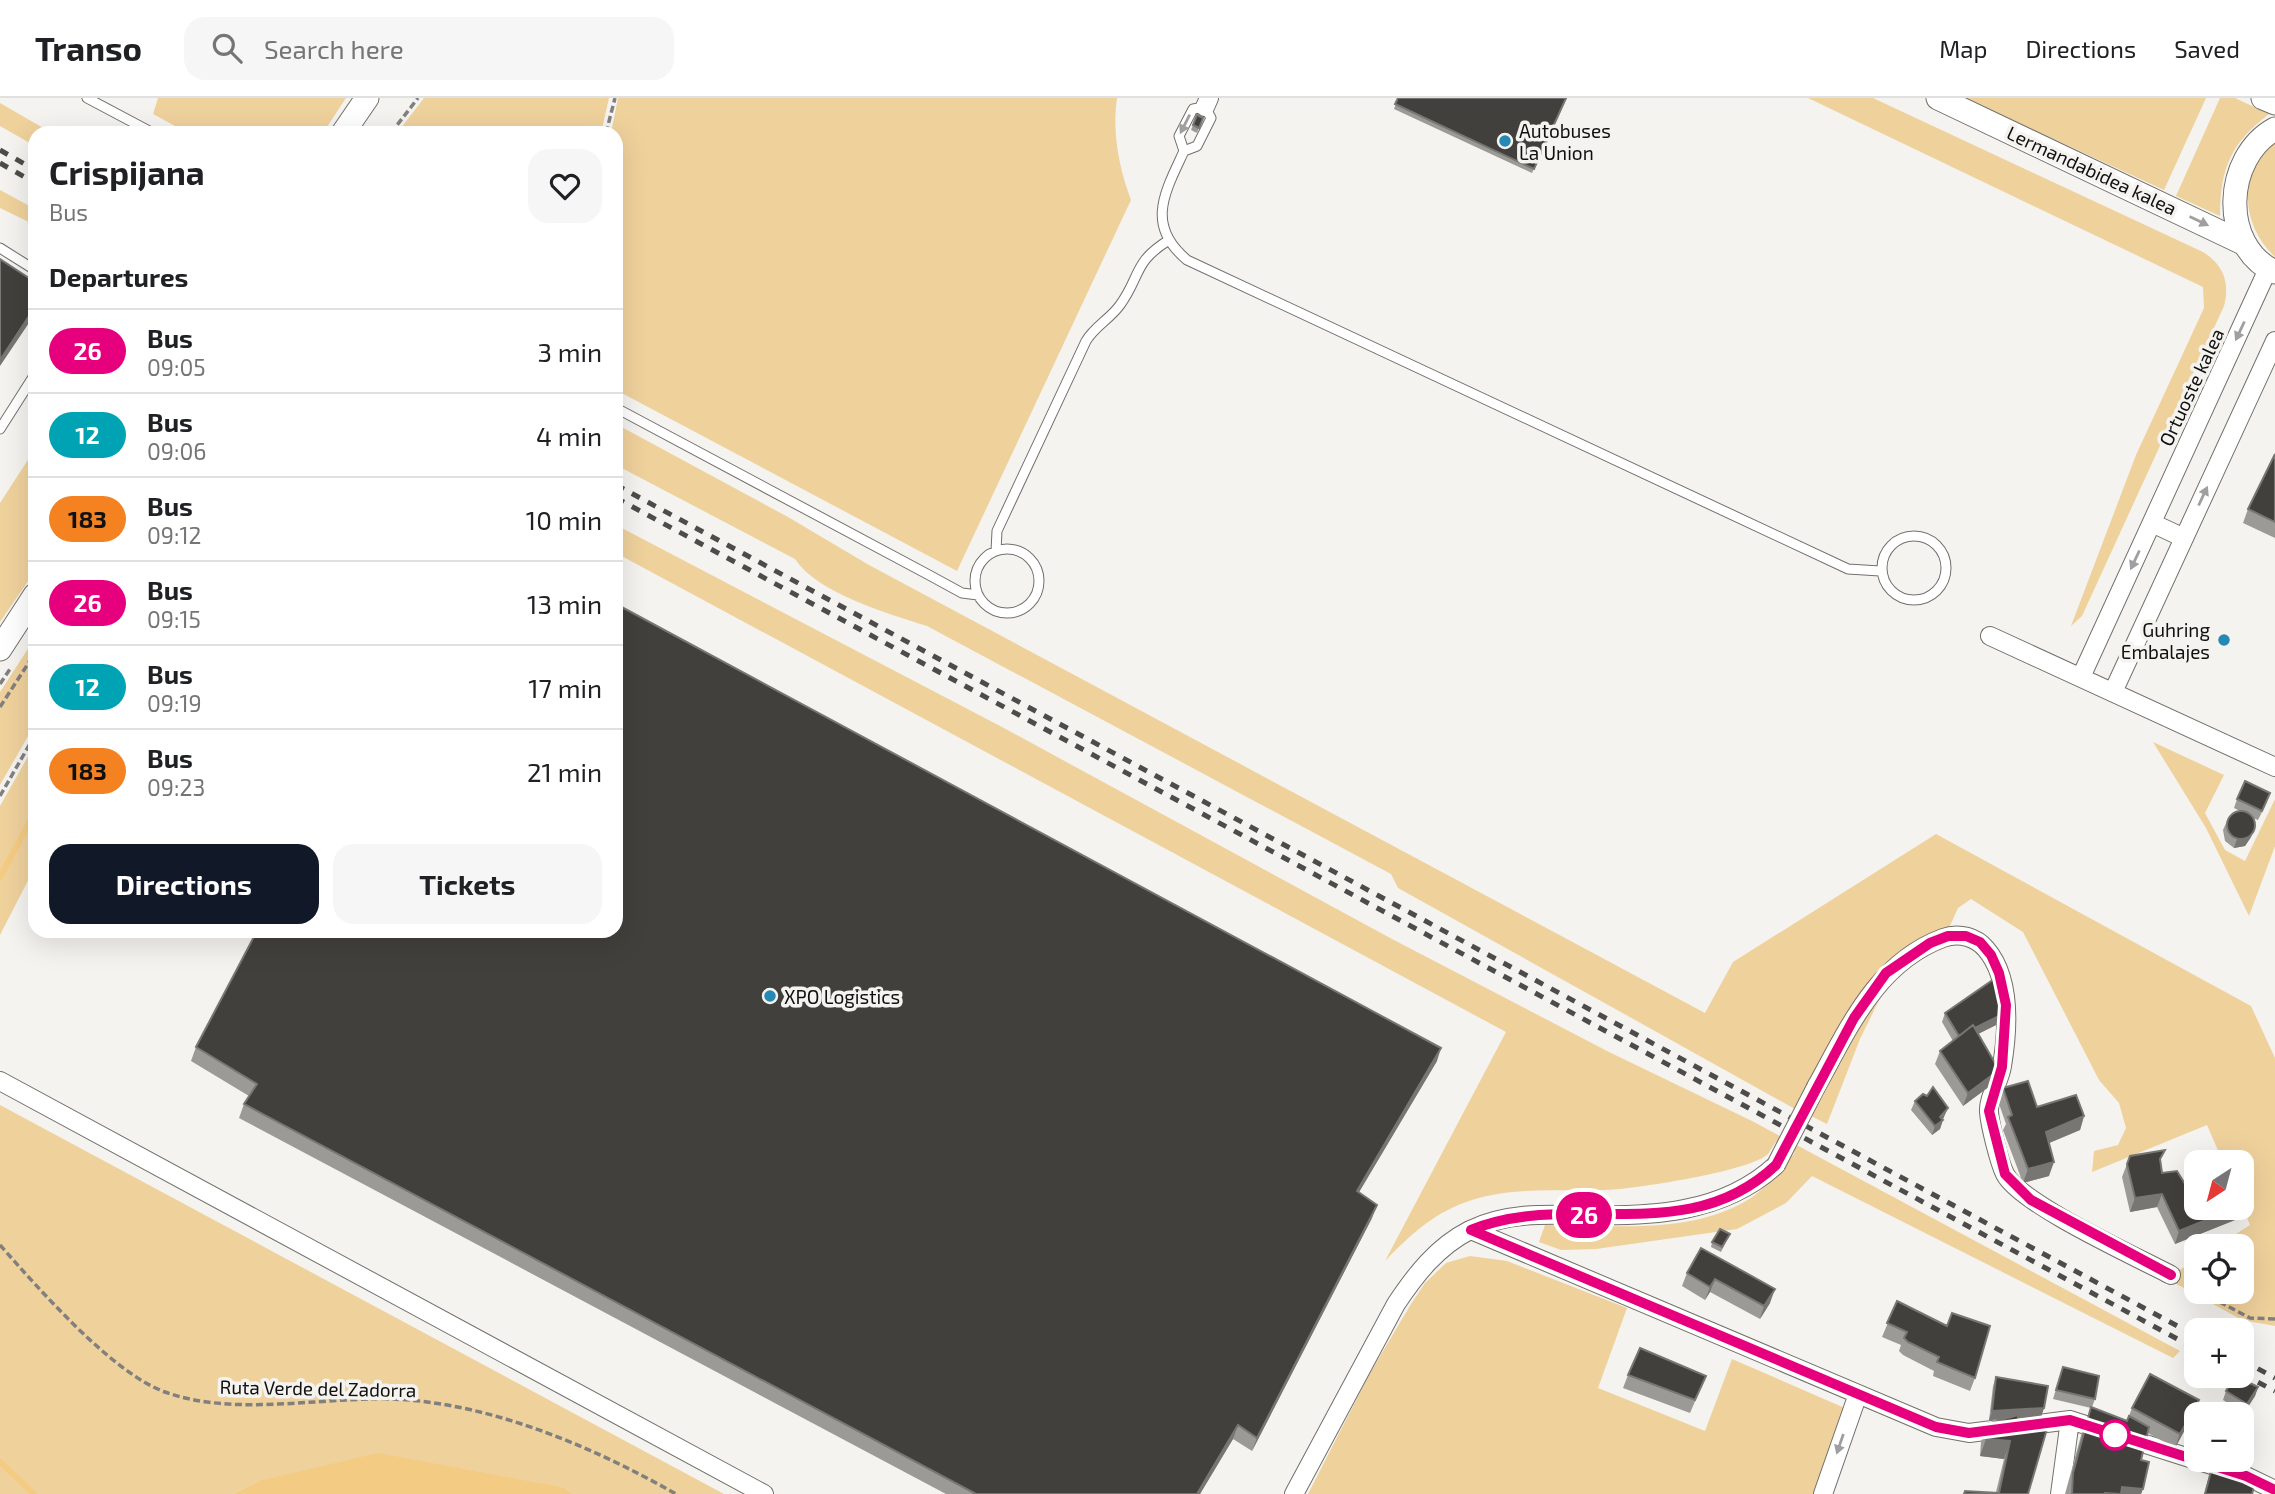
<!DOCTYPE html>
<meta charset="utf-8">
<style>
:root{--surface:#fff;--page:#f6f6f6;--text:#202124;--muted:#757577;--line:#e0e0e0;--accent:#111827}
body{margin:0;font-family:"Exo 2",sans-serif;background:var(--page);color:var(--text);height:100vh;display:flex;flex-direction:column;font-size:26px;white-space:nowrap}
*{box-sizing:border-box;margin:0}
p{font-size:23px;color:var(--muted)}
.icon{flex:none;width:38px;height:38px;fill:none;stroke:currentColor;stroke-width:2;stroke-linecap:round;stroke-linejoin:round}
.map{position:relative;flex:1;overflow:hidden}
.drawer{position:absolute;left:28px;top:28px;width:595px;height:812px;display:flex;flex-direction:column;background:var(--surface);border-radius:21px;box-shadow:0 7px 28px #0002}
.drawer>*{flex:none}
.badge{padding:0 14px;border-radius:23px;font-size:24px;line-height:46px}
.needle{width:46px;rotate:216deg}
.controls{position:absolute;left:2184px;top:1052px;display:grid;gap:14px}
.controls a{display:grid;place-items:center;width:70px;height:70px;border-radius:14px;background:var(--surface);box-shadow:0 7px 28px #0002;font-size:35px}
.map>.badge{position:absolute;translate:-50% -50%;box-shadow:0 0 0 4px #fff}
h2{padding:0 21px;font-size:26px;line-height:63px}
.round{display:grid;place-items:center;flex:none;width:74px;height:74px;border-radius:21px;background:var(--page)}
.head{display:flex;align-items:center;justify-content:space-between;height:119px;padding:0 21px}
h1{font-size:33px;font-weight:700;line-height:52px}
.action{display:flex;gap:14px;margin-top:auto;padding:14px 21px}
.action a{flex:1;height:80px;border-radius:21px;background:var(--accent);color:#fff;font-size:28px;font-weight:700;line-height:80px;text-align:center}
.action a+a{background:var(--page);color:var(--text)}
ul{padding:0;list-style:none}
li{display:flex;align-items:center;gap:21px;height:84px;padding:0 21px;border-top:2px solid var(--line)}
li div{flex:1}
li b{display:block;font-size:26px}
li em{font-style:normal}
li .badge{min-width:77px;font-weight:700;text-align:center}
header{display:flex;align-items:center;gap:42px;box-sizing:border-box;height:98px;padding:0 35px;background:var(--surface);border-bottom:2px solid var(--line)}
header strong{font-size:33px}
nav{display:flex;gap:38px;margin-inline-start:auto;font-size:24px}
.search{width:490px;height:63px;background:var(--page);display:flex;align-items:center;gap:18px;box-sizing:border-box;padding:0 24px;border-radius:21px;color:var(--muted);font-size:26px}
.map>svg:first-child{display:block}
</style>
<header>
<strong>Transo</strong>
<div class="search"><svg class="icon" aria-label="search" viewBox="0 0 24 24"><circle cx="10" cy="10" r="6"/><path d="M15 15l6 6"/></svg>Search here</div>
<nav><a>Map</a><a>Directions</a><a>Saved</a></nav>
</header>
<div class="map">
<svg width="2275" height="1396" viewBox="0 0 2275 1396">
<rect width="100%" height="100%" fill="#f5f3ef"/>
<!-- green -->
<path fill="#efd19c" d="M 158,0 L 346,0 L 323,35 L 188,35 L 153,16 Z
M 424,0 L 609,0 L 601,35 L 397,35 Z
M 618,0 L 1117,0 C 1112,34 1119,70 1131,102 L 957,473 L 616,292 L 616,35 L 611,35 Z
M 1808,0 L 1873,0 L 2203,154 C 2224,167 2230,185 2224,208 L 2082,518 L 2071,528 L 2136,357 L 2204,210 L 2203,189 Z
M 1965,0 L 2206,0 L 2164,92 Z
M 2220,0 L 2235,0 L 2269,16 C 2231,45 2220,70 2220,118 L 2176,98 Z
M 0,5 L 52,35 L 35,35 L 35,48 L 0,28 Z
M 2275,45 L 2275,159 C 2241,127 2237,76 2275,45 Z
M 0,92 L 35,111 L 35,127 L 0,110 Z
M 616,326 L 788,419 L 869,467 L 1705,915 L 1733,864 L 1936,736 L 2251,908 L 2275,960 L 2275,1228 L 2242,1222 L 2173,1184 L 2177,1174 L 2196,1161 L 2196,1194 L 2242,1194 L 2242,1148 L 2217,1148 L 2250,1127 L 2242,1107 L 2242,1064 L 2223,1064 L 2207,1027 L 2092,1074 L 2094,1053 L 2118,1047 L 2126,1030 L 2119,1005 L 2099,982 L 2023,834 L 1971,801 L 1958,810 L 1949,830 C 1863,860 1835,937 1795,1011 L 1398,790 L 1391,776 L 927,528 C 889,516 817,495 795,461 L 616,367 Z
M 35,351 L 35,473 L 0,524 L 0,405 Z
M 616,427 L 1002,629 L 1392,841 L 1609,954 L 1752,1023 L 2180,1253 L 2173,1260 L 1812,1078 L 1786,1105 L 1737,1131 L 1596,1151 L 1561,1152 L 1539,1144 L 1545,1127 C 1609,1127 1688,1137 1746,1103 C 1766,1091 1781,1072 1795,1054 L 1776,1044 C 1773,1047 1770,1054 1767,1057 C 1745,1074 1635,1091 1605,1092 C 1559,1094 1516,1088 1472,1102 C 1436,1113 1411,1136 1385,1163 L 1506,934 L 616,455 Z
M 35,540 L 35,626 L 0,687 L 0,594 Z
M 2153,644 L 2224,677 L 2205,715 L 2225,752 L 2245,763 L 2275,701 L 2275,748 L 2249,818 L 2206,730 Z
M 35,646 L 35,769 L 0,837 L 0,708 Z
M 1885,890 L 1860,941 L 1827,1026 L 1811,1018 L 1875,902 Z
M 0,1007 L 724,1396 L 573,1396 L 565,1390 L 259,1383 L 233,1396 L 0,1396 Z
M 1470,1158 L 1507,1163 L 1627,1210 L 1598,1290 L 1705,1333 L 1732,1261 L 1847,1311 L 1825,1396 L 1308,1396 L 1370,1275 L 1411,1206 L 1425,1185 L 1446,1165 Z"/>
<!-- water -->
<path fill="#f4cb82" d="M 378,1355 L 565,1390 L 573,1396 L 233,1396 L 259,1383 Z"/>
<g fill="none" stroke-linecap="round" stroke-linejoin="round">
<!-- stream -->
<path stroke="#f4cb82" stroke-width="6" d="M 0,779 L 35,714
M 0,1364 L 34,1396"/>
<defs>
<path id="lane" d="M 87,0 L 153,35
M 1184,53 L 1179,38 L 1193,11 L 1205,9 L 1211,20 L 1197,48 L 1184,53 C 1165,94 1145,127 1187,162 L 1848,471 L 1880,473
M 0,150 L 35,172
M 616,310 L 929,477 L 962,495 L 978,497
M 0,331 L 35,276
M1882 470a32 32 0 1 1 64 0a32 32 0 1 1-64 0Z
M975 483a32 32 0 1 1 64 0a32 32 0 1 1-64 0Z
M 996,453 L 997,433 L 1086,243 C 1095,228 1110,221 1120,207 C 1141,178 1133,164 1169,142"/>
<path id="street" d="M 1205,9 L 1209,0
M 2152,425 L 2184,440
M 1990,538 L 2275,669
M 2081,579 L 2268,171
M 2113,594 L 2275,243
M 0,983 L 764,1396
M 1816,989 C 1849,930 1876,865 1943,840 C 1959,834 1976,839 1986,851 C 2011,880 2008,932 2002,968 C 2000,983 1988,999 1989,1014 C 1990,1027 1999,1064 2005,1076 C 2020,1106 2137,1159 2171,1177
M 1471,1132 L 1936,1329 L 1969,1335 L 2070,1322 L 2246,1378 L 2275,1392
M 1294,1396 L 1396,1206 C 1416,1176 1437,1149 1470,1132 C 1505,1115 1543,1116 1580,1117 C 1649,1119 1723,1116 1776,1067
M 1823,1396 L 1858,1296
M 2060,1396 L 2070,1322"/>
<path id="secondary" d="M 1938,0 L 2245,146
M 2263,0 L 2275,5
M 2275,31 C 2224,59 2219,148 2275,174
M 343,35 L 367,0
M 0,551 L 35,497"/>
</defs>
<!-- lane casing -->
<use href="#lane" stroke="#72706c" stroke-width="11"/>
<!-- street casing -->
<use href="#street" stroke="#72706c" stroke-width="20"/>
<!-- secondary casing -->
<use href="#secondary" stroke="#72706c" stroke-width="25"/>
<!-- path -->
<path stroke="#82807e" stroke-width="3.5" stroke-dasharray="7 3.5" stroke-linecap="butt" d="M 391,35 L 418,0
M 606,35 L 615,0
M 0,586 L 10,571
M 0,609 L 35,555
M 0,698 L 35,637
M 0,1147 C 39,1191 112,1275 165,1294 C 228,1317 306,1302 371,1301 C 475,1298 588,1346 676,1396
M 2186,1185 L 2196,1191
M 2201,1194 L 2250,1220 L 2275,1221"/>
<!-- lane -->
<use href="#lane" stroke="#fff" stroke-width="9"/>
<!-- street -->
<use href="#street" stroke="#fff" stroke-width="18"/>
<!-- secondary -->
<use href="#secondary" stroke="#fff" stroke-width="23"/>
<!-- rail -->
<path stroke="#4d4c4a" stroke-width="5" stroke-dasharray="9 9" stroke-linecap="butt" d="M 0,52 L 35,72
M 0,65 L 35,85
M 616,387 L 2196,1238
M 616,400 L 2196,1251
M 2242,1262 L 2275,1280
M 2242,1276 L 2275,1293"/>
<defs>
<path id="street-bridge" d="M 1776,1067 L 1816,989"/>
</defs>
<!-- street-bridge casing -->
<use href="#street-bridge" stroke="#72706c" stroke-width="20" stroke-linecap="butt"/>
<!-- street-bridge -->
<use href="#street-bridge" stroke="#fff" stroke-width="18"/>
</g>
<!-- wall -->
<path fill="#9c9a96" d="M 1398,0 L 1567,0 L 1532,75 L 1394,11 Z
M 1197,17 L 1203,20 L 1197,35 L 1191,32 Z
M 2275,356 L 2275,440 L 2243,425 L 2248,411 Z
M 2237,701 L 2267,704 L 2258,722 L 2253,720 L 2251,739 L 2245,748 L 2234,750 L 2225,743 L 2223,732 L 2227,723 L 2240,713 L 2234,710 Z
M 1945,915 L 2001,917 L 1998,926 L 1978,936 L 1999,972 L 1994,985 L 1963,1008 L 1935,966 L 1940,953 L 1953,943 L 1942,924 Z
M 196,949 L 1437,963 L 1359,1094 L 1372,1120 L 1252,1353 L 1233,1341 L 1200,1396 L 946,1396 L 239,1020 L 244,1006 L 249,998 L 191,963 Z
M 2003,990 L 2037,1009 L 2084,1018 L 2080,1032 L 2049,1045 L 2049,1078 L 2023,1085 L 2003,1032 L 2006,1026 L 1998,1003 Z
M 1915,1003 L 1944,1019 L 1943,1021 L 1940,1031 L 1932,1037 L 1911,1012 Z
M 2130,1058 L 2160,1065 L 2162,1075 L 2190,1094 L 2245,1118 L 2175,1146 L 2157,1109 L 2130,1114 L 2122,1079 Z
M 1730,1136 L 1721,1154 L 1711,1149 L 1712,1144 Z
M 1701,1150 L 1770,1205 L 1760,1221 L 1710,1194 L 1705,1202 L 1682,1188 L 1687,1175 Z
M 1897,1203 L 1975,1280 L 1970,1293 L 1933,1278 L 1934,1273 L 1903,1257 L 1899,1253 L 1901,1247 L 1882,1239 Z
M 1628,1277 L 1706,1278 L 1690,1315 L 1623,1290 Z
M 2060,1278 L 2095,1301 L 2092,1309 L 2127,1323 L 2132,1310 L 2199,1302 L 2194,1315 L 2175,1350 L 2148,1335 L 2141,1362 L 2143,1391 L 2141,1396 L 2065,1396 L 2082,1334 L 2091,1310 L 2053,1301 Z
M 2200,1278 L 2216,1278 L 2211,1286 Z
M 1996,1279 L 2044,1310 L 2041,1319 L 2018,1320 L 2028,1396 L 1996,1394 L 2004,1361 L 1980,1358 L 1981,1344 L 1987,1326 L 2004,1321 L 1989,1322 L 1993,1288 Z
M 2258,1289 L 2255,1298 L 2244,1315 L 2223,1302 L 2226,1293 Z
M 2214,1362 L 2220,1377 L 2252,1396 L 2204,1396 Z"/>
<!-- shaded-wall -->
<path fill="#787672" d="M 35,209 L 35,216 L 0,268 L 0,262 Z
M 2255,730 L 2251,739 L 2245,748 L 2234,750 L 2237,741 Z
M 2001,917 L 1998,926 L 1956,947 L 1959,938 Z
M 1441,950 L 1437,963 L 1352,1106 L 1357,1093 Z
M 1999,972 L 1994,985 L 1963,1008 L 1968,995 Z
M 1948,1010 L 1944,1019 L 1940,1025 L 1943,1022 L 1940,1031 L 1932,1037 L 1935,1028 Z
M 2084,1018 L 2080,1032 L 2042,1048 L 2046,1034 Z
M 2054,1064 L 2049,1078 L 2023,1085 L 2028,1071 Z
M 2162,1096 L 2157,1109 L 2130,1114 L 2135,1100 Z
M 2249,1104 L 2245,1118 L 2175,1146 L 2179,1133 L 2236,1110 L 2242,1110 L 2242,1107 Z
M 1377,1107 L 1372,1120 L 1252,1353 L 1257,1340 Z
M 1715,1181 L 1710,1194 L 1705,1202 L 1710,1189 Z
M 1775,1191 L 1770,1205 L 1760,1221 L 1764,1208 Z
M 2258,1289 L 2255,1298 L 2244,1315 L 2247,1306 Z
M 2199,1302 L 2194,1315 L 2175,1350 L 2180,1336 Z
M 2044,1310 L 2041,1319 L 1989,1322 L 1992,1313 Z
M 1238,1327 L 1233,1341 L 1200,1396 L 1197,1396 Z
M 1986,1341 L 2010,1343 L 2004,1361 L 1980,1358 Z
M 2122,1389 L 2143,1391 L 2141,1396 L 2120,1396 Z"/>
<!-- building -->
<path fill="#42403d" stroke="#787672" stroke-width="2" d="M 1398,0 L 1566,0 L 1534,71 L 1395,6 Z
M 1197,17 L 1203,20 L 1199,30 L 1193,27 Z
M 0,161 L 35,184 L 35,209 L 0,262 Z
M 2275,356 L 2275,424 L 2248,411 Z
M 616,506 L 1441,950 L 1357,1093 L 1377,1107 L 1257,1340 L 1238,1327 L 1197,1396 L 976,1396 L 244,1006 L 257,986 L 196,949 L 257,833 L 616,833 Z
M 2245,683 L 2270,695 L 2262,713 L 2237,701 Z
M2227 727a14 14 0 1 1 28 0a14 14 0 1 1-28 0Z
M 1997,879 L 2001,917 L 1975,930 L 1973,927 L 1959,938 L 1945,915 Z
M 1973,927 L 1999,972 L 1968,995 L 1940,953 Z
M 2028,983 L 2037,1009 L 2076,997 L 2084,1018 L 2046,1034 L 2054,1064 L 2028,1071 L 2008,1019 L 2012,1017 L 2003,990 Z
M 1933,989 L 1948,1010 L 1940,1019 L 1943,1022 L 1935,1028 L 1915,1003 L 1923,996 L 1927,998 Z
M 2165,1052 L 2160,1061 L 2162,1075 L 2177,1073 L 2190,1094 L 2196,1091 L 2196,1110 L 2236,1110 L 2179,1133 L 2162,1096 L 2135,1100 L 2127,1066 L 2130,1058 Z
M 2242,1086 L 2249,1104 L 2242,1107 Z
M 1720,1131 L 1730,1136 L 1722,1149 L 1712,1144 Z
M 1701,1150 L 1775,1191 L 1764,1208 L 1715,1181 L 1710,1189 L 1687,1175 Z
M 1897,1203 L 1947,1228 L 1952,1215 L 1990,1228 L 1975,1280 L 1937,1264 L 1939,1259 L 1908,1244 L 1904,1240 L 1907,1234 L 1887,1225 Z
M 1640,1250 L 1706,1278 L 1695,1302 L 1628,1277 Z
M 2063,1269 L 2099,1278 L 2095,1301 L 2056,1292 Z
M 2150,1276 L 2199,1302 L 2180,1336 L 2132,1310 Z
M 2235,1278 L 2258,1289 L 2247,1306 L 2226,1293 Z
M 1996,1279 L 2048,1288 L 2044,1310 L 1992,1313 Z
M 2091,1309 L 2127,1323 L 2129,1318 L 2149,1329 L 2141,1362 L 2149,1364 L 2143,1391 L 2122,1389 L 2121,1396 L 2105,1395 L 2105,1396 L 2072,1396 L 2073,1375 Z
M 2018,1317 L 2018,1321 L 2047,1331 L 2028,1396 L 1964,1396 L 1965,1393 L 1999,1395 L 2010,1343 L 1986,1341 L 1987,1326 Z
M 2214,1362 L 2224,1362 L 2220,1377 L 2235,1381 L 2237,1375 L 2256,1382 L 2252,1396 L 2205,1396 Z"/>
<!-- one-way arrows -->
<defs><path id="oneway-solid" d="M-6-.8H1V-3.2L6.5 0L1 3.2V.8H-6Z" transform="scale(1.75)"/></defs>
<g fill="#a09f9f">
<use href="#oneway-solid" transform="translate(1185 26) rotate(117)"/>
<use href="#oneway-solid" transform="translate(2199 123) rotate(26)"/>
<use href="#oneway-solid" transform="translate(2240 233) rotate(115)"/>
<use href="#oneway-solid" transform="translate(2203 398) rotate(-65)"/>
<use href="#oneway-solid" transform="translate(2135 462) rotate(115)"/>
<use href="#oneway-solid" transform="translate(1840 1346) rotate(109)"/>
</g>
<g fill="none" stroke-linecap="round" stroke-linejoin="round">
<defs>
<path id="line" d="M 2171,1177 L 2031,1102 L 2005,1076 L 1989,1013 L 2002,969 L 2006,907 L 1999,875 L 1991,857 L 1980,844 L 1966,838 L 1948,838 L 1930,845 L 1886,875 L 1854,920 L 1776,1067 C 1686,1152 1572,1091 1471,1132 L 1936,1329 L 1969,1335 L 2070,1322 L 2246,1378 L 2275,1392"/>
</defs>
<!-- line casing -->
<use href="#line" stroke="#fff" stroke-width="16"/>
<!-- line -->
<use href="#line" stroke="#e6007e" stroke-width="10"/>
</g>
<!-- markers -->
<g fill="#2689b3" stroke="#f5f3ef" stroke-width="2.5">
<circle cx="1505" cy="43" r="7"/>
<circle cx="2224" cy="542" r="7"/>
<circle cx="770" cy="898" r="7"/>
</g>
<circle fill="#fff" stroke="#e6007e" stroke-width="3.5" cx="2115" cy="1337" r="14"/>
<g text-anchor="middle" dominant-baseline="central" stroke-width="7" stroke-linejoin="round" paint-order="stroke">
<!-- poi labels -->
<g font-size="19" fill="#11100f" stroke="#f5f3ef" text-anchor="start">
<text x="1519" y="32">Autobuses<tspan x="1519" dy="22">La Union</tspan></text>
<text x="2210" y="531" text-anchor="end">Guhring<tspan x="2210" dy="22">Embalajes</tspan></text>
<text x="784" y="898">XPO Logistics</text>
</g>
<!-- street labels -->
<g font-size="19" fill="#11100f" stroke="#f5f3ef">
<text transform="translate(2092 72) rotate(25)">Lermandabidea kalea</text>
<text transform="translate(2191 289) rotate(-65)">Ortuoste kalea</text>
<text transform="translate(318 1290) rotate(1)">Ruta Verde del Zadorra</text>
</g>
</g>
</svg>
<div class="controls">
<a><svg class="needle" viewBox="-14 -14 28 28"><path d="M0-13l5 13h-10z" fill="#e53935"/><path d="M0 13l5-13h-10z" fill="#757577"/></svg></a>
<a><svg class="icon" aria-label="locate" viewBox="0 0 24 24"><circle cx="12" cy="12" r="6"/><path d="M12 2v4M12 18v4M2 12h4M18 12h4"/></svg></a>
<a>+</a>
<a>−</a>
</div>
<b class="badge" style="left:1584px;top:1117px;background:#e6007e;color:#fff">26</b>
<section class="drawer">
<div class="head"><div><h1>Crispijana</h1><p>Bus</p></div><a class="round"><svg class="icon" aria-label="heart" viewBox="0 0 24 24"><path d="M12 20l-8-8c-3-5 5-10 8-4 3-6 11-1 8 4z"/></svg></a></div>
<h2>Departures</h2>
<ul>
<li><span class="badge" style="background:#e6007e;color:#fff">26</span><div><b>Bus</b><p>09:05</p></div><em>3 min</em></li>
<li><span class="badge" style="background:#00a3b4;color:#fff">12</span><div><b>Bus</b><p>09:06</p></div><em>4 min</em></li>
<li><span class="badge" style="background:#f58220;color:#111">183</span><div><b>Bus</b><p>09:12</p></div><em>10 min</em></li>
<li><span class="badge" style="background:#e6007e;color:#fff">26</span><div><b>Bus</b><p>09:15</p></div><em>13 min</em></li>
<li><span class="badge" style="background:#00a3b4;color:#fff">12</span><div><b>Bus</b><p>09:19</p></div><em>17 min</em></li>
<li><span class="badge" style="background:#f58220;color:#111">183</span><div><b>Bus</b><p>09:23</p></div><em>21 min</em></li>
</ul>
<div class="action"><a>Directions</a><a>Tickets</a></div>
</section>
</div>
